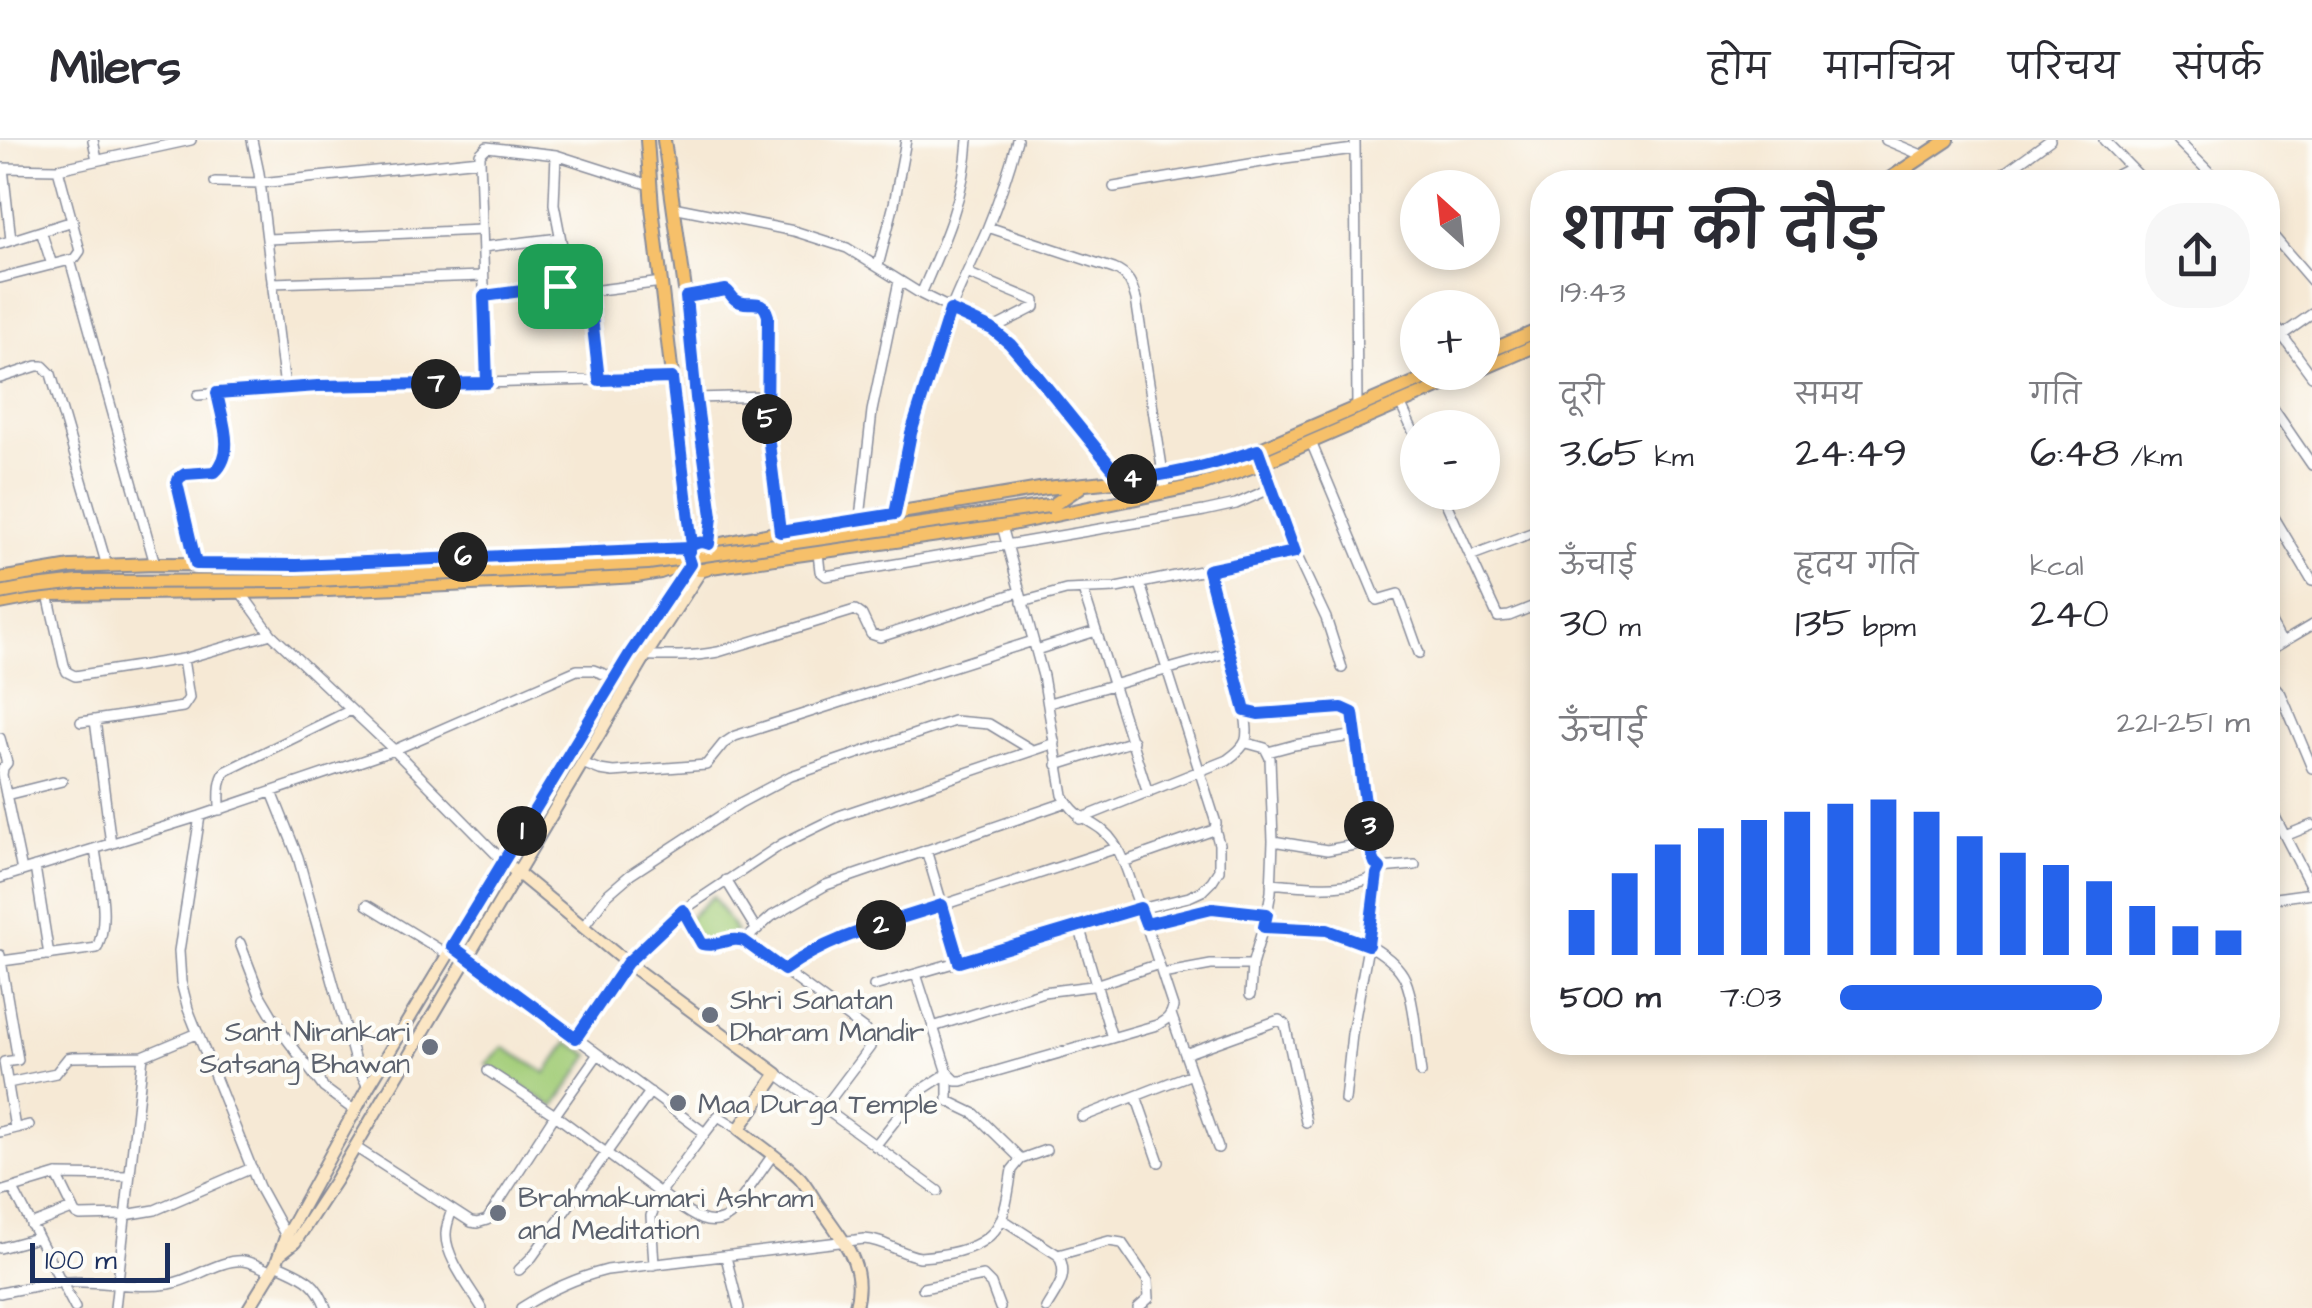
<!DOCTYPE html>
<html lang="hi">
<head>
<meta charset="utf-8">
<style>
	body { margin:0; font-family:"Architects Daughter","Playpen Sans Deva",sans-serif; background:#f7f7f7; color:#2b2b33; height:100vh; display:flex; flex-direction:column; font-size:38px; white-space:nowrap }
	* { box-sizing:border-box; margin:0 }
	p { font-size:32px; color:#7c7c81 }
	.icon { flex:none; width:55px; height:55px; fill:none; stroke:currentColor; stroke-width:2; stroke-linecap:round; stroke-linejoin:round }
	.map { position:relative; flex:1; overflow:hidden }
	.details { position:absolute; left:1530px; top:30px; width:750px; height:885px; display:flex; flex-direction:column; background:#fff; border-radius:40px; box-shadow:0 5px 15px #0003 }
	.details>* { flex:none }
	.needle { width:65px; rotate:333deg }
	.controls { position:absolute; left:1400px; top:30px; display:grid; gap:20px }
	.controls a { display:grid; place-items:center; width:100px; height:100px; border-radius:50%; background:#fff; box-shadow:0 5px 15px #0003; font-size:50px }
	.scale { position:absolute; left:30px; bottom:25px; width:140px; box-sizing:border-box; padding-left:10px; border:5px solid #1b2f5e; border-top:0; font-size:28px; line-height:35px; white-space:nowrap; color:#1b2f5e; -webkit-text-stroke:8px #fdfcf7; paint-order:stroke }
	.pin { position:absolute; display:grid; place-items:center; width:85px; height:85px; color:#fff; margin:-42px; border-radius:20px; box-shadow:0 5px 15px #0006 }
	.km { position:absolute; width:50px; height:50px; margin:-25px; border-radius:50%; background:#222; color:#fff; font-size:28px; line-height:50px; text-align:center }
	.round { display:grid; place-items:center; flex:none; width:105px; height:105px; border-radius:40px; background:#f7f7f7 }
	.overview { display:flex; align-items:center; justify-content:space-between; height:170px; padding:0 30px }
	h1 { font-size:55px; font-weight:600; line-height:75px }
	.metrics { display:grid; grid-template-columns:repeat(3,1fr); gap:15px; height:170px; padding:10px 30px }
	.metrics div { display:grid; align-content:center }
	.metrics b { font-size:42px; font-weight:600 }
	.metrics small { font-size:28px; font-weight:400 }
	.metrics p { font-size:28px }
	.chart { height:280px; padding:20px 30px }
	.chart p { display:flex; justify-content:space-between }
	.chart svg { width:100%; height:180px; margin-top:10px; stroke:#2563eb; stroke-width:6 }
	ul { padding:0 30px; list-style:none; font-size:32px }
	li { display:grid; grid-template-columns:160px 120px 1fr; align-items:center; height:75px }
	li i { height:25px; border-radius:12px; background:#2563eb }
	header { display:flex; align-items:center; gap:60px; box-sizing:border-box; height:140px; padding:0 50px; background:#fff; border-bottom:2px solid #e1e1e2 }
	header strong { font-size:48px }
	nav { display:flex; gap:55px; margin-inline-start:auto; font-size:35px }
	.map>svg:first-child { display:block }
</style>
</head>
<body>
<header>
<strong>Milers</strong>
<nav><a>होम</a><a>मानचित्र</a><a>परिचय</a><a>संपर्क</a></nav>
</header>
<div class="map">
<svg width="2312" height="1168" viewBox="0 0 2312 1168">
	<rect width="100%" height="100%" fill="#fdfcf7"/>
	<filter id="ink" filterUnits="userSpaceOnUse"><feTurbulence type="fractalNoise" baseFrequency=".01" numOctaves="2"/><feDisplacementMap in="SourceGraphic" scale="20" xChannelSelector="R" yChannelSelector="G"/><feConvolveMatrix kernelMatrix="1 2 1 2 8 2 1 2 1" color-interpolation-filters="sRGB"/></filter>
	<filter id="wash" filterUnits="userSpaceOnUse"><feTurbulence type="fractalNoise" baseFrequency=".0048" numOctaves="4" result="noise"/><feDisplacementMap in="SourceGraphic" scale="40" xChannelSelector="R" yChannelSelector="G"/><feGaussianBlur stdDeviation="2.25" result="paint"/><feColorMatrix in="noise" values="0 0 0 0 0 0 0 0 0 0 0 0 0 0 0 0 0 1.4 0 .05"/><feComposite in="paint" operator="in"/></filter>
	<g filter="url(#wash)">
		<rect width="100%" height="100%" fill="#f6e9d5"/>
		<path fill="#a4ce7a" stroke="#607e6c" stroke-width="2.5" d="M713 756 736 792 703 807 685 781Z
			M568 902 590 915 554 967 486 924 503 907 546 933Z"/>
	</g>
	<g filter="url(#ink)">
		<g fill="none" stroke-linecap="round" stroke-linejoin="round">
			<g stroke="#888c9a" stroke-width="12">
				<path id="street" d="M93 0 97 20
					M252 0 259 33 285 248 672 238
					M1355 0 1357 269
					M1886 0 1924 16
					M2104 0 2145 42
					M2177 0 2219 42
					M556 15 554 64 570 147
					M480 20V14L487 7 556 15 650 45
					M0 28 58 29 191 0
					M3 28 11 100
					M215 42 260 43 480 20 487 243
					M1992 42 2050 0
					M2103 42 2131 28
					M1114 47 1285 18 1354 9
					M673 67 794 91 847 108 921 154 992 189 1010 204 1036 234 1136 359
					M988 87 1114 129C1129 135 1132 145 1136 159L1166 353
					M2268 90 2312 141
					M41 91 52 125
					M267 99 482 90
					M0 104 73 81
					M483 107 560 98
					M70 120 155 424
					M878 126 894 64 906 0
					M967 133 1035 161V167L992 189
					M0 138 70 120 75 118 80 111 58 29
					M272 143 483 136
					M589 150 599 240
					M921 154C943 104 965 56 968 0
					M484 156 549 146 599 150 662 142
					M686 157 726 149 730 151 738 162H753L765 168 768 176 767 287 780 392
					M2268 176 2312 236
					M2268 205 2312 174
					M0 238 37 226H43L51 234 107 426
					M198 255 285 248
					M696 258 766 256
					M2268 261 2312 325
					M1400 263 1418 302
					M1311 302 1377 460 1398 454 1419 513
					M1262 322 1295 412 1326 478 1342 528
					M1441 352 1498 477 1509 476 1542 463
					M2268 367 2312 441
					M895 377C906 307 924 240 949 174 960 145 975 117 987 89 999 60 1009 30 1017 0
					M860 378 872 271 899 141
					M818 413 820 431 826 436 1204 371 1236 364 1272 348
					M1470 416 1542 389
					M196 424 177 343 179 338 185 334 215 332C236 312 222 279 217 253
					M221 425 271 494 394 610 503 721
					M1209 430 1245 571 1258 574 1342 568 1353 573 1375 723 1380 728 1415 725
					M1083 450 1148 653
					M48 454 64 525 67 532 75 536 183 519 271 494
					M1022 462 1066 450 1116 448 1295 412
					M2268 477 2282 503
					M1036 510 1096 491
					M2268 511 2312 485
					M629 515C660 516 687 518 718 512L855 470 862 475 871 494 880 497 1019 452
					M2268 547 2274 546 2281 554 2312 628
					M1049 563 1229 512
					M95 580 111 704
					M81 582 183 567 189 558 183 519
					M0 598 7 623 3 628 2 635 22 731
					M1247 603 1265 608 1270 618 1273 701 1271 752 1267 774 1252 825 1250 855
					M1268 612 1294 605 1357 595
					M582 623 600 630 613 632 706 625 723 604 735 596 1033 501
					M1057 625 1133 601
					M272 652 298 717 355 921 368 947
					M6 655 62 641
					M2268 663 2312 749
					M220 670C220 657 218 641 226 631L351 570
					M200 676 179 811 181 842 188 869 259 1047 286 1096
					M1080 679 1227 620C1251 603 1248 598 1245 571
					M2285 696 2312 685
					M1273 701 1327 710 1371 702
					M926 710 959 821
					M1123 722 1211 691 1215 689 1216 683 1140 444
					M35 727 49 815
					M0 738 200 676 394 610 577 530H593L615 538
					M726 740 756 789
					M1271 743C1301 746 1351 751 1377 735
					M2268 759 2312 753
					M367 765 447 814
					M683 770 702 804C717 808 728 796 744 801L865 890 870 900V907L824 968
					M1146 784 1212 768 1267 774
					M1079 786 1112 898
					M583 787 608 754 630 735 740 663 791 636 954 581 989 584 1032 610
					M1264 787C1284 788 1306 787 1327 789 1352 793 1395 816 1405 839 1415 862 1417 906 1421 933
					M744 801 772 776 826 745 1067 662
					M240 803 260 855 283 894 324 948 355 971
					M452 806 705 993 718 976 739 989
					M0 815 18 920 4 922 15 988
					M2 821 97 808C110 779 99 739 95 709
					M784 830 803 816 839 799 1117 708
					M916 834 948 933 956 941H962L1157 885C1166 880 1171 877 1173 867 1160 829 1149 791 1135 754 1129 737 1124 718 1114 703 1097 678 1079 685 1063 655L1043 536 1002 386
					M1162 834 1211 825H1252
					M874 846 1140 769 1189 757 1202 751 1212 741 1219 730V704L1215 689
					M1171 874 1218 1008
					M933 887 1043 852 1092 846 1159 824
					M576 898 627 823 683 770 782 704 839 676 1055 603
					M1185 914 1279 880 1285 884 1306 982
					M488 931 555 975 660 1053 705 993
					M777 934 938 1051
					M8 943 56 933 68 918 73 917 143 916
					M1136 956 1159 1022
					M1345 960 1352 894 1370 796 1377 734
					M1082 977 1192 934
					M0 992 29 985
					M875 1006 917 953 948 933V961L975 974 1021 1019
					M355 1007 471 1082 477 1083 487 1080 555 975 598 914
					M57 1035 76 1074 80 1076 125 1075 155 1070 252 1028
					M13 1049 75 1168
					M0 1052 57 1035 129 1036
					M452 1070C449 1078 446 1086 446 1094 445 1116 470 1148 482 1168
					M1002 1079 1058 1115C1070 1136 1057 1149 1046 1168
					M31 1085 72 1069
					M0 1108 37 1098
					M1058 1115 1109 1101 1122 1103 1148 1141 1149 1158 1138 1168
					M726 1117 739 1168
					M276 1124C301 1136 316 1139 326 1168
					M654 1125 651 1076 660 1053C682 1067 706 1094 730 1075L772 1016
					M519 1130 532 1117 650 952
					M923 1148 983 1136 991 1144 1000 1168
					M0 1153C27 1148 56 1140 84 1142 113 1143 141 1148 169 1144 193 1140 220 1119 243 1121 252 1122 263 1128 272 1132
					M115 1168 143 916 198 893
					M521 1168C549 1150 575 1138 607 1130L864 1099C885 1100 900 1114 920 1117 949 1115 991 1109 1002 1077 1008 1063 1009 1045 1012 1030L1021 1019 1046 1010"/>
			</g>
			<g stroke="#888c9a" stroke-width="15">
				<path id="secondary" d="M503 721 627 823 777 934 739 989C759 1005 782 1020 800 1038 808 1047 814 1060 822 1070 844 1102 867 1126 855 1168
					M281 1113 295 1102 335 1041 646 515 701 430
					M249 1168 276 1124 286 1096 368 947 615 538 689 424"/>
			</g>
			<g stroke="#888c9a" stroke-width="16">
				<path id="primary" d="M647 0 652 67 692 405
					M664 0 686 157 696 258 712 376 709 404
					M1885 42 1948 0
					M1482 214 1542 189
					M1482 229 1542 203
					M1053 365 1080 347
					M687 416a14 14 0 1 1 28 0a14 14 0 1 1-28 0Z
					M712 406 780 392 1046 348 1163 336 1204 328 1258 310 1439 232
					M711 427 1002 386 1204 344 1262 323 1473 232
					M0 439 71 427 155 424 297 425 689 408
					M0 463 48 454 303 451 570 440 636 436 660 432 688 422"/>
			</g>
			<use href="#street" stroke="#fff" stroke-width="9"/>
			<use href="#secondary" stroke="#fbe6c4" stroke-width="11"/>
			<use href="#primary" stroke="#f6c06b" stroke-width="12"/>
			<g stroke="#888c9a" stroke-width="16" stroke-linecap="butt">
				<path id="primary-bridge" d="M0 453 27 448 79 442 297 441 648 423 1048 366"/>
			</g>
			<use href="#primary-bridge" stroke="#f6c06b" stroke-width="12"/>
		</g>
	</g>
	<g fill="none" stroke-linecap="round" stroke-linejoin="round" filter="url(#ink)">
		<g stroke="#fff" stroke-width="20">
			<path id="route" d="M560 146 589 150 599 240 672 238 692 405 687 415 690 424 629 515 452 806 576 898 627 823 683 770 702 804C717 808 728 796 744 801L784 830C830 796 888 783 942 765L959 822 1140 768 1146 784 1212 768 1267 774 1264 787 1327 790 1368 805 1377 734 1380 728 1375 723 1372 715 1353 573 1342 568 1258 574 1245 571 1208 430 1295 412 1258 310C1209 326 1174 335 1122 340L1036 234 1010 204 992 189 950 170 911 293 895 374 780 392 767 287 768 176C762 154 748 169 736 160 732 158 730 152 726 150L686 157 696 258 712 376 709 404C701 401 695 402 689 408L297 425 196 424 177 343 179 338 185 334 215 332C236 312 222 280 217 253L318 246 487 243 484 156 560 146"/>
		</g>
		<use href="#route" stroke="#2563eb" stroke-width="12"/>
	</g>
	<g fill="#6b7280" stroke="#fdfcf7" stroke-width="4">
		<circle cx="710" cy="875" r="10"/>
		<circle cx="430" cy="907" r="10"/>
		<circle cx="678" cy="963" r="10"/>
		<circle cx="498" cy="1073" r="10"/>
	</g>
	<g text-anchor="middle" stroke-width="8" stroke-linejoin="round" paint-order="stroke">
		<g font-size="28" fill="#5b616d" stroke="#fdfcf7" text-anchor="start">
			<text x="730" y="869">Shri Sanatan<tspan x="730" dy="32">Dharam Mandir</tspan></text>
			<text x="410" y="901" text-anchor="end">Sant Nirankari<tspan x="410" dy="32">Satsang Bhawan</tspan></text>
			<text x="698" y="973">Maa Durga Temple</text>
			<text x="518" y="1067">Brahmakumari Ashram<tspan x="518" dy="32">and Meditation</tspan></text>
		</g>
	</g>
</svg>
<div class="controls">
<a><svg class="needle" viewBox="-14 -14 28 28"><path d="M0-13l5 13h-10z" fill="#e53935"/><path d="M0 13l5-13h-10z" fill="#7c7c81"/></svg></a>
<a>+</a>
<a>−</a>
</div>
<div class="scale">100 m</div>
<div class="pin" style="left:560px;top:146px;background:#1e9e55"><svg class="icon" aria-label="arrive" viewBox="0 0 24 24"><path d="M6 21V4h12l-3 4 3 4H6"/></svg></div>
<b class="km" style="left:522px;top:691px">1</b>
<b class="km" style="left:881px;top:785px">2</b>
<b class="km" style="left:1369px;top:686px">3</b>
<b class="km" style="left:1132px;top:339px">4</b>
<b class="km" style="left:767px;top:279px">5</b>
<b class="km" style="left:463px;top:417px">6</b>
<b class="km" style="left:436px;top:244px">7</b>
<section class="details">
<div class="overview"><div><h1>शाम की दौड़</h1><p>19:43</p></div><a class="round"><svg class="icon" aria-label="share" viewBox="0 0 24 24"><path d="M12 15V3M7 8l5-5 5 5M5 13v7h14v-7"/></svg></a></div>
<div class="metrics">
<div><p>दूरी</p><b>3.65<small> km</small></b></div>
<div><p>समय</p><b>24:49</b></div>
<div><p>गति</p><b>6:48<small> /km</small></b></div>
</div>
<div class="metrics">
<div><p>ऊँचाई</p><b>30<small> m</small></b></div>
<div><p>हृदय गति</p><b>135<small> bpm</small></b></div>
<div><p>kcal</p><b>240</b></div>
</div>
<div class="chart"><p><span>ऊँचाई</span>221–251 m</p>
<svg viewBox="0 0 160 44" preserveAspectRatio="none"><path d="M5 44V33M15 44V24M25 44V17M35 44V13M45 44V11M55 44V9M65 44V7M75 44V6M85 44V9M95 44V15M105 44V19M115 44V22M125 44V26M135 44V32M145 44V37M155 44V38"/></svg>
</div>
<ul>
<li><b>500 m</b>7:03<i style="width:64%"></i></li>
</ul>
</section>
</div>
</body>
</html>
